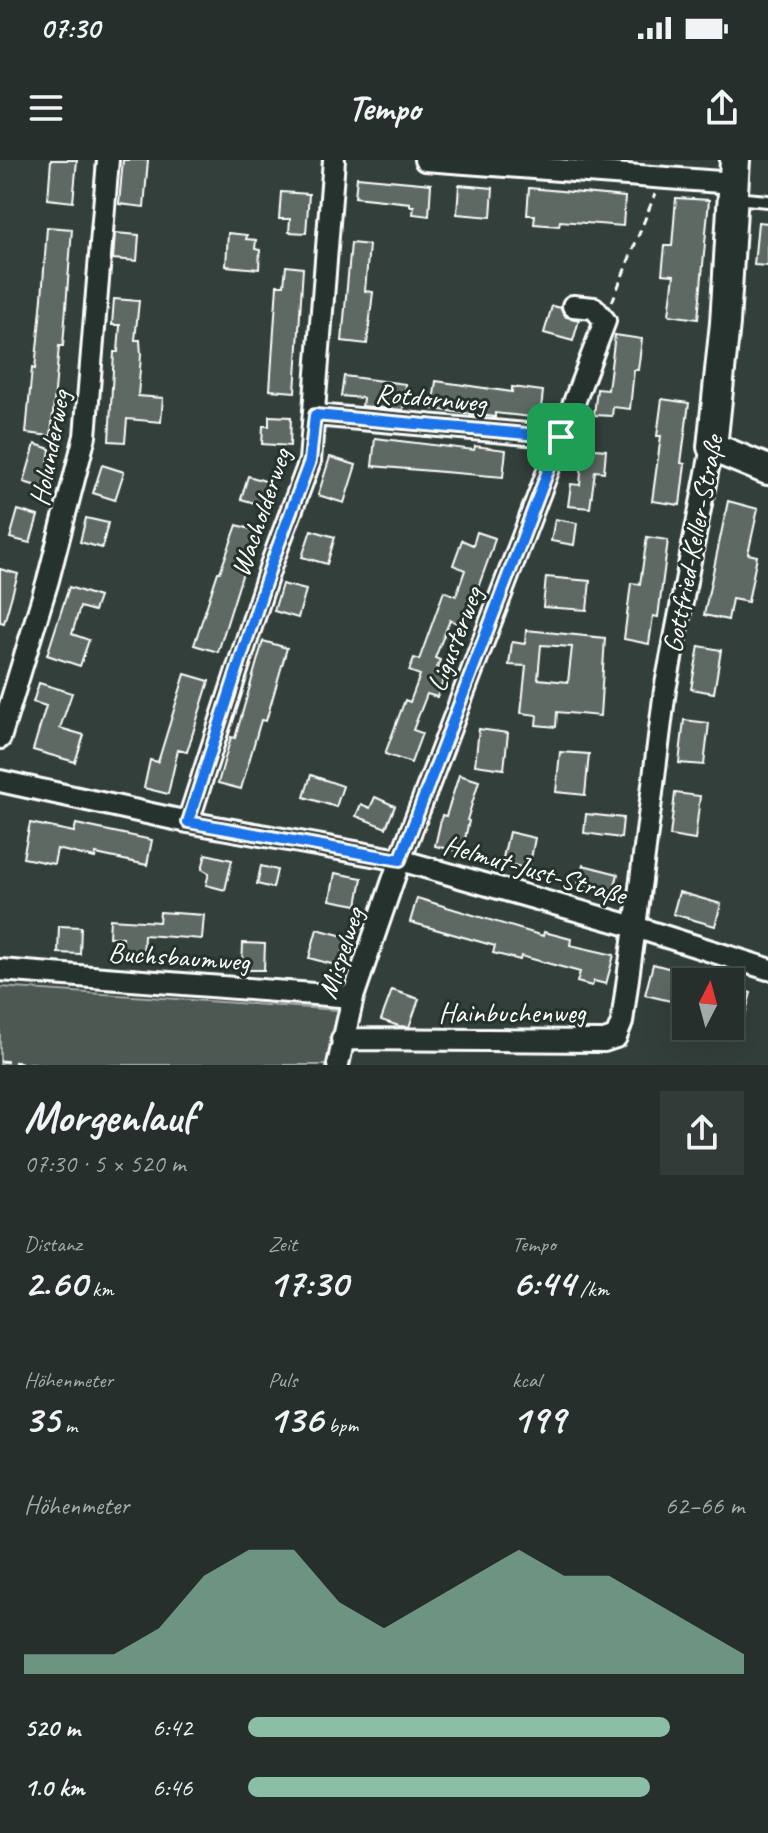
<!DOCTYPE html>
<html lang="de">
<head>
<meta charset="utf-8">
<style>
	body { margin:0; font-family:Caveat,sans-serif; background:#323b38; color:#f1f3f6; height:100vh; display:flex; flex-direction:column; font-size:30px; white-space:nowrap }
	* { box-sizing:border-box; margin:0 }
	p { font-size:26px; color:#a4a9a9 }
	.icon { flex:none; width:44px; height:44px; fill:none; stroke:currentColor; stroke-width:2; stroke-linecap:round; stroke-linejoin:round }
	.map { position:relative; height:905px; overflow:hidden }
	.drawer { display:flex; flex-direction:column; background:#262f2c; flex:1 }
	.drawer>* { flex:none }
	.needle { width:52px; rotate:6deg }
	.fabs { position:absolute; left:672px; top:808px; display:grid; gap:16px }
	.fabs a { display:grid; place-items:center; width:72px; height:72px; border-radius:0px; background:#262f2c; box-shadow:0 8px 32px #0002,0 0 0 2px #424a48; font-size:40px }
	.pin { position:absolute; display:grid; place-items:center; width:68px; height:68px; color:#fff; margin:-34px; border-radius:16px; box-shadow:0 4px 12px #0006 }
	.round { display:grid; place-items:center; flex:none; width:84px; height:84px; border-radius:0px; background:#323b38 }
	.summary { display:flex; align-items:center; justify-content:space-between; height:136px; padding:0 24px }
	h1 { font-size:44px; font-weight:600; line-height:60px }
	.stats { display:grid; grid-template-columns:repeat(3,1fr); gap:12px; height:136px; padding:8px 24px }
	.stats div { display:grid; align-content:center }
	.stats b { font-size:40px; font-weight:600 }
	.stats small { font-size:22px; font-weight:400 }
	.stats p { font-size:22px }
	.chart { height:224px; padding:16px 24px }
	.chart p { display:flex; justify-content:space-between }
	.chart svg { width:100%; height:144px; margin-top:8px; fill:#8abfa5; opacity:.7 }
	ul { padding:0 24px; list-style:none; font-size:26px }
	li { display:grid; grid-template-columns:128px 96px 1fr; align-items:center; height:60px }
	li i { height:20px; border-radius:10px; background:#8abfa5 }
	.status { display:flex; justify-content:space-between; align-items:center; height:56px; padding:0 40px; background:#262f2c; direction:ltr }
	.status svg { height:22px; fill:currentColor }
	header { display:flex; justify-content:space-between; align-items:center; height:104px; padding:0 24px; background:#262f2c; font-size:36px; font-weight:600 }
	.map>svg:first-child { display:block }
</style>
</head>
<body>
<div class="status"><b>07:30</b><svg viewBox="0 0 49 12"><path d="M0 12V9h3v3zM5 12V6h3v6zM10 12V3h3v9zM15 12V0h3v12zM26 1h20v11H26zM47 4h2v5h-2z"/></svg></div>
<header><svg class="icon" aria-label="menu" viewBox="0 0 24 24"><path d="M4 6h16M4 12h16M4 18h16"/></svg>Tempo<svg class="icon" aria-label="share" viewBox="0 0 24 24"><path d="M12 15V3M7 8l5-5 5 5M5 13v7h14v-7"/></svg></header>
<div class="map">
<svg width="768" height="905" viewBox="0 0 768 905">
	<rect width="100%" height="100%" fill="#333f3a"/>
	<filter id="ink" filterUnits="userSpaceOnUse"><feTurbulence type="fractalNoise" baseFrequency=".0125" numOctaves="2"/><feDisplacementMap in="SourceGraphic" scale="16" xChannelSelector="R" yChannelSelector="G"/><feConvolveMatrix kernelMatrix="1 2 1 2 8 2 1 2 1" color-interpolation-filters="sRGB"/></filter>
	<g filter="url(#ink)">
		<path fill="#4d5853" stroke="#a6aca9" stroke-width="2" d="M0 827 339 850 330 881 327 905H0Z"/>
		<path fill="#5f6964" stroke="#fff" stroke-width="2" fill-rule="evenodd" d="M51 0H77L73 42 48 39Z
			M123 0H148L144 47 119 44Z
			M357 17 431 24 429 56 413 54 414 46H410V43L355 37Z
			M459 25 493 28 491 57 457 54Z
			M529 28 625 37 623 66 560 61 559 66 534 64 535 55H527Z
			M281 32 309 34 306 73 289 72 290 59H279Z
			M676 38 709 40 698 159 669 155 674 115 662 114 665 86H672Z
			M758 62 768 63V106L754 105Z
			M47 67 72 69 63 186H59L51 276 26 273 32 208 35 209 42 138Z
			M115 73 139 75 137 101 113 99Z
			M228 73 247 75 246 79 256 80 255 89 260 90 259 109 226 106Z
			M351 83 369 85 365 131 373 132 367 184 342 181Z
			M286 106 303 108 295 232 270 230 277 125H284Z
			M114 139 139 141 135 180H140L141 195 138 236 163 238 161 262 127 259 125 282 109 281 114 192H118L120 165H112Z
			M552 146 561 148 566 157 579 160 573 181 544 173Z
			M615 175 642 179 638 210H634L630 249 613 247 612 256 594 255 597 229 608 230Z
			M344 216 406 224 403 250 362 246 363 238 341 236Z
			M436 221 512 232V227L543 231 540 258 495 253V257L432 249Z
			M662 239 689 243 681 303 685 304 680 345 652 341 661 276H657Z
			M269 256 291 257 290 286 262 284 263 266H269Z
			M375 278 474 290 475 286 506 290 503 317 372 306Z
			M35 284 50 289 48 304 53 306 46 329 24 322Z
			M583 288 606 290 604 312 595 311 590 348 568 346 571 324 580 325Z
			M330 297 356 305 344 343 318 335Z
			M102 305 124 312 115 340 93 333Z
			M248 316 272 323 265 346 241 339Z
			M728 341 758 349 748 394 757 396 748 442 732 439 728 460 704 455Z
			M18 350 38 356 30 383 10 378Z
			M86 358 108 363 102 388 80 382Z
			M555 359 577 363 574 385 551 381Z
			M237 365 260 372 249 404 246 403 218 492 194 485 218 412H220Z
			M311 370 335 377 327 404 302 397Z
			M477 372 495 378 491 392 464 466 450 460 435 498 440 500 437 507 447 511 437 537 427 534 413 570 422 573 411 603 385 594 405 540 410 542 420 515 409 511 414 498 419 500 444 431 456 436 465 410 453 405 462 380 473 385Z
			M647 377 668 380 658 457 653 456 649 484 624 479 631 423 640 424Z
			M0 409 18 414 4 463 0 462Z
			M546 417 590 421 587 450 543 447Z
			M282 424 306 430 298 458 274 451Z
			M69 427 99 437 94 451 80 447 72 474 89 480 80 506 47 495Z
			M526 470 605 478 600 556 557 552 556 567 536 565 537 555 521 553 526 506 509 505 512 482 525 484ZM541 485 572 487 568 522 538 519Z
			M263 481 287 488 266 561 261 560 241 629 218 623 231 577 235 578Z
			M699 486 721 490 714 533 691 529Z
			M185 514 209 521 187 592 178 590 168 634 144 628 150 600 158 602Z
			M39 523 72 533 60 568 84 575 75 602 33 590 46 546 33 542Z
			M684 560 709 563 704 605 679 603Z
			M479 569 508 573 504 609 475 605Z
			M560 592 589 594 585 635 556 632Z
			M311 615 343 626 336 647 304 637Z
			M459 615 479 621 467 660 469 661 462 692 435 686 442 655 446 656Z
			M675 633 700 636 695 680 670 676Z
			M375 637 395 646 386 668 356 656 361 644 370 648Z
			M586 654 623 658 621 678 584 673Z
			M30 663 74 672 76 664 152 680 147 705 96 694 95 698 57 689 54 704 23 698Z
			M509 672 535 678 529 709 502 702Z
			M206 694 232 700 225 730 206 725 209 713 202 709Z
			M583 705 618 714 613 734 578 725Z
			M261 706 277 710 273 728 257 724Z
			M335 713 362 718 357 745 330 740Z
			M679 732 721 744 715 766 673 754Z
			M417 738 543 776 544 772 571 779 570 785 614 795 606 824 594 821 592 826 577 822 580 812 521 796 520 800 493 793 495 786 410 762Z
			M160 752 204 755 202 779 144 775 143 799 121 798 123 777H109L110 759 159 762Z
			M59 766 81 767 80 794 58 793Z
			M317 769 347 777 339 806 309 798Z
			M243 783 265 784 264 810H242Z
			M653 804 683 812 682 815 686 816V839L677 836 675 842 645 835Z
			M730 827 751 833 744 858 730 854Z
			M392 830 419 839 409 867 399 866 381 860Z"/>
		<g fill="none" stroke-linecap="round" stroke-linejoin="round">
			<g stroke="#fff" stroke-width="16">
				<path id="lane" d="M734 38 768 41"/>
			</g>
			<g stroke="#fff" stroke-width="26">
				<path id="street" d="M425 0 734 23
					M315 255 561 277
					M0 578 48 420 85 276 108 0
					M0 621 188 662 400 700 635 767 768 809
					M188 662 271 405 310 301 334 0
					M0 810 353 837
					M342 879 604 881 616 877 622 862 635 767 665 530 712 287
					M338 905 353 837 400 700 605 161 594 148 573 146"/>
			</g>
			<g stroke="#fff" stroke-width="34">
				<path id="secondary" d="M735 0 725 163 712 287 768 310"/>
			</g>
			<path stroke="#fff" stroke-width="3" stroke-dasharray="8 6" stroke-linecap="butt" d="M612 142 655 34
				M0 901 44 905"/>
			<use href="#lane" stroke="#26332d" stroke-width="10"/>
			<use href="#street" stroke="#26332d" stroke-width="20"/>
			<use href="#secondary" stroke="#26332d" stroke-width="28"/>
		</g>
	</g>
	<g fill="none" stroke-linecap="round" stroke-linejoin="round" filter="url(#ink)">
		<g stroke="#fff" stroke-width="16">
			<path id="route" d="M315 255 561 277 400 700 188 662 271 405 310 301Z"/>
		</g>
		<use href="#route" stroke="#1a73e8" stroke-width="10"/>
	</g>
	<g text-anchor="middle" stroke-width="6" stroke-linejoin="round" paint-order="stroke">
		<g font-size="28" fill="#fff" stroke="#26332d">
			<text transform="translate(431 237) rotate(5)" y="10">Rotdornweg</text>
			<text transform="translate(49 288) rotate(-79)" y="10">Holunderweg</text>
			<text transform="translate(260 352) rotate(-71)" y="10">Wacholderweg</text>
			<text transform="translate(692 384) rotate(-79)" y="10">Gottfried-Keller-Straße</text>
			<text transform="translate(454 479) rotate(-69)" y="10">Ligusterweg</text>
			<text transform="translate(535 709) rotate(16)" y="10">Helmut-Just-Straße</text>
			<text transform="translate(340 793) rotate(-72)" y="10">Mispelweg</text>
			<text transform="translate(179 796) rotate(4)" y="10">Buchsbaumweg</text>
			<text x="512" y="862">Hainbuchenweg</text>
		</g>
	</g>
</svg>
<div class="fabs">
<a><svg class="needle" viewBox="-14 -14 28 28"><path d="M0-13l5 13h-10z" fill="#e53935"/><path d="M0 13l5-13h-10z" fill="#a4a9a9"/></svg></a>
</div>
<div class="pin" style="left:561px;top:277px;background:#1e9e55"><svg class="icon" aria-label="arrive" viewBox="0 0 24 24"><path d="M6 21V4h12l-3 4 3 4H6"/></svg></div>
</div>
<section class="drawer">
<div class="summary"><div><h1>Morgenlauf</h1><p>07:30 · 5 × 520 m</p></div><a class="round"><svg class="icon" aria-label="share" viewBox="0 0 24 24"><path d="M12 15V3M7 8l5-5 5 5M5 13v7h14v-7"/></svg></a></div>
<div class="stats">
<div><p>Distanz</p><b>2.60<small> km</small></b></div>
<div><p>Zeit</p><b>17:30</b></div>
<div><p>Tempo</p><b>6:44<small> /km</small></b></div>
</div>
<div class="stats">
<div><p>Höhenmeter</p><b>35<small> m</small></b></div>
<div><p>Puls</p><b>136<small> bpm</small></b></div>
<div><p>kcal</p><b>199</b></div>
</div>
<div class="chart"><p><span>Höhenmeter</span>62–66 m</p>
<svg viewBox="0 0 160 44" preserveAspectRatio="none"><path d="M0 44V38L10 38L20 38L30 30L40 14L50 6L60 6L70 22L80 30L90 22L100 14L110 6L120 14L130 14L140 22L150 30L160 38V44z"/></svg>
</div>
<ul>
<li><b>520 m</b>6:42<i style="width:85%"></i></li>
<li><b>1.0 km</b>6:46<i style="width:81%"></i></li>
</ul>
</section>
</body>
</html>
